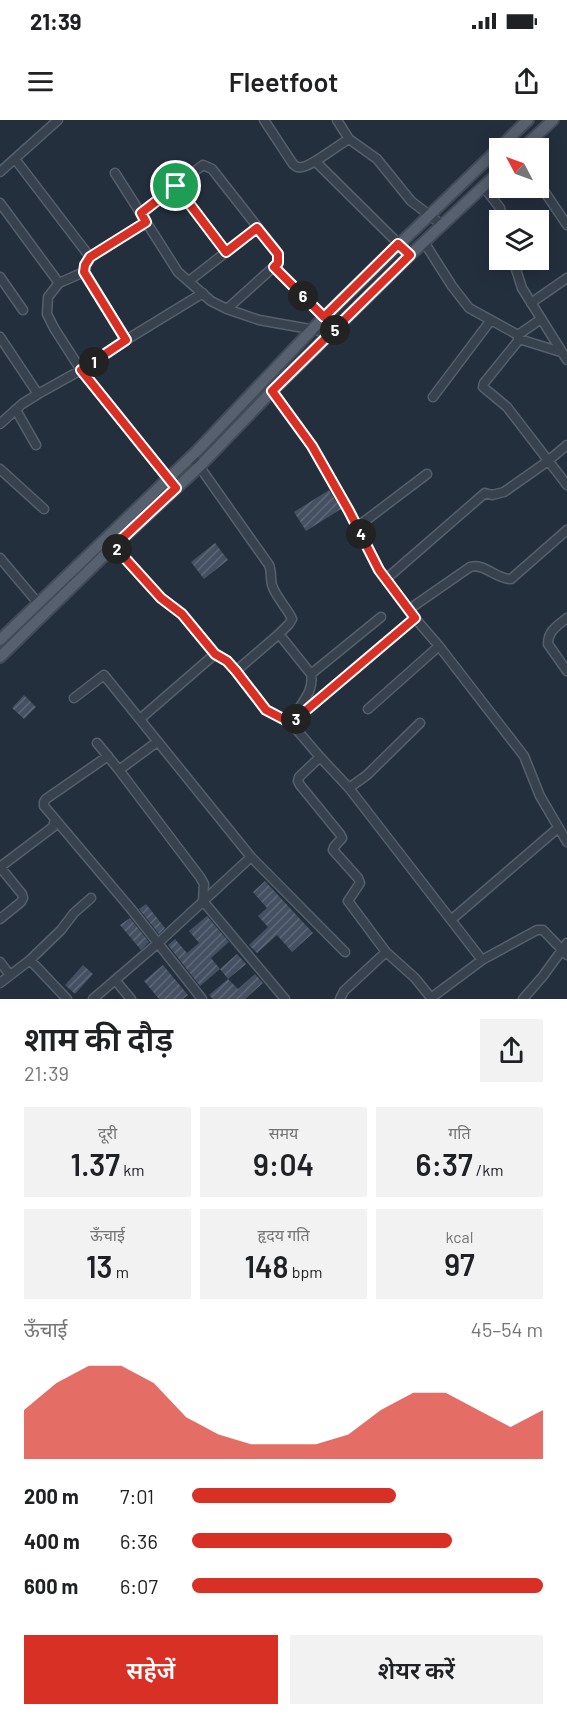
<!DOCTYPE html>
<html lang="hi">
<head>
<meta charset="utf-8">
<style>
	body { margin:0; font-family:Barlow,"Noto Sans Devanagari",sans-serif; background:#f2f2f2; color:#202124; height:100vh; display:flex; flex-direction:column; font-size:22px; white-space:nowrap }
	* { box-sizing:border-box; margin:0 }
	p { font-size:20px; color:#757577 }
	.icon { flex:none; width:33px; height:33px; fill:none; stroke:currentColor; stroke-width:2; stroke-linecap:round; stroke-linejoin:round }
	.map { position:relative; height:879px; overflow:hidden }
	.sheet { display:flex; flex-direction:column; background:#fff; flex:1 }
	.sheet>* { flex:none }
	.needle { width:39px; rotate:311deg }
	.fabs { position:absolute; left:489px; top:18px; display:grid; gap:12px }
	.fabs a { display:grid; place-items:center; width:60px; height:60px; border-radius:0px; background:#fff; box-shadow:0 3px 15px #0003; font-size:30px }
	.pin { position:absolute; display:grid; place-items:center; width:51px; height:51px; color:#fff; margin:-26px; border:3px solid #fff; border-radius:50%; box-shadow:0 2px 6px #0007 }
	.km { position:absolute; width:30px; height:30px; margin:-15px; border-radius:50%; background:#222; color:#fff; font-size:16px; line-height:30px; text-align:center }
	.round { display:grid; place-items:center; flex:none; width:63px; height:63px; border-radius:0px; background:#f2f2f2 }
	.summary { display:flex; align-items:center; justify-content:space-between; height:102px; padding:0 24px }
	h1 { font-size:33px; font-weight:600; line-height:45px }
	.figures { display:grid; grid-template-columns:repeat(3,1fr); gap:9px; height:102px; padding:6px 24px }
	.figures div { display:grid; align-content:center; border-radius:0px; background:#f2f2f2; text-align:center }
	.figures b { font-size:30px; font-weight:600 }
	.figures small { font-size:16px; font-weight:400 }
	.figures p { font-size:16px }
	.chart { height:168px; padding:12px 24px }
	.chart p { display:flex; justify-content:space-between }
	.chart svg { width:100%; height:108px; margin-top:6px; fill:#d93025; opacity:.7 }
	.primary-button { display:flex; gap:12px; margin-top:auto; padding:12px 24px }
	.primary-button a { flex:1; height:69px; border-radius:0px; background:#d93025; color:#fff; font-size:24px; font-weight:600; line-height:69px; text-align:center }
	.primary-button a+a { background:#f2f2f2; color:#202124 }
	ul { padding:0 24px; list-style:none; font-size:20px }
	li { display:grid; grid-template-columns:96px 72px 1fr; align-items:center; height:45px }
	li i { height:15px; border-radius:8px; background:#d93025 }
	.status { display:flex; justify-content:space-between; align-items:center; height:42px; padding:0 30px; background:#fff; direction:ltr }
	.status svg { height:16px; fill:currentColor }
	header { display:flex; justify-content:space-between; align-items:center; height:78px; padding:0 24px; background:#fff; font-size:27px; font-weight:600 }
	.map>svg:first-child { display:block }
</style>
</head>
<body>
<div class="status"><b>21:39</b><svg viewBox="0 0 49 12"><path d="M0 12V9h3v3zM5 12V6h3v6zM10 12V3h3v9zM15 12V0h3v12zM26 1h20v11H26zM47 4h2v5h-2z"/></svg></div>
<header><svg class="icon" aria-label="menu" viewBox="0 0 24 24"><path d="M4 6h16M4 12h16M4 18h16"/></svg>Fleetfoot<svg class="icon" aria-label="share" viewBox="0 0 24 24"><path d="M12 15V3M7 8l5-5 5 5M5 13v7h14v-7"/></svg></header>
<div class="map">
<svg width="567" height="879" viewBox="0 0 567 879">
	<defs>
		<pattern id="building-hatch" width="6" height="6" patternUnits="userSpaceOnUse" patternTransform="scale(1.5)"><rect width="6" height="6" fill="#455162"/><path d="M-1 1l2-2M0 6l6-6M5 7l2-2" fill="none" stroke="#5d6877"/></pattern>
	</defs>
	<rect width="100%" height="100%" fill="#242f3e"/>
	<path fill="url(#building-hatch)" d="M329 370 341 389 306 411 294 392Z
		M215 423 228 440 204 459 191 442Z
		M24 575 36 587 24 599 12 588Z
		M265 761 313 813 292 832 277 815 257 833 249 825 268 807 258 796 267 788 253 772Z
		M146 784 165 808 159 814 139 789Z
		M207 796 229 822 211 838 220 849 200 866 168 825 175 819 187 833 199 823 189 811Z
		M130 798 149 822 141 830 120 805Z
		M237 834 246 844 228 859 220 849Z
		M83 845 93 854 75 874 65 865Z
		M163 845 188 875 183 879H159L144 861Z
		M255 854 263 863 245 879H213L209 875 228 859 238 869Z"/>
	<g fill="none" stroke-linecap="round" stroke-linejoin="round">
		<g stroke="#565f6c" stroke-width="11">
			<path id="minor" d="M264 0 293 44C297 47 297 48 302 47 312 46 338 25 349 19L377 39 411 81 442 105
				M337 0 349 19
				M15 39 90 137
				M315 41 410 135
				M0 52 58 0
				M115 53 178 152 211 181 227 189 259 200 332 213
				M538 62 567 105
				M176 66 226 132
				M483 66 500 88 503 100
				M0 83 59 163
				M141 93 203 45 212 49 278 133V143L227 189
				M424 122 452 166 469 188 518 215V221L484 263 483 267 507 287 567 365
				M513 140 522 168 567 240
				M274 147 324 197
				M84 152 59 163 48 177 47 194 54 208 81 250 176 368
				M0 157 23 190
				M189 161 257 108
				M531 183 567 158
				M518 215 541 199
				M0 217 38 274
				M519 219 561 232
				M126 220 84 152 85 145 90 137 146 103
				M272 271 312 326 349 391 379 450 408 490 439 526 524 636 540 676 567 722
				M433 277 491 200
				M16 290 36 325
				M0 304 22 284 38 274 81 250 126 220 203 173
				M192 336 269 445C272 452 270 458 272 465 275 475 285 486 290 495L292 499 289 504 279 514 311 554C315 574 297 586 291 603L320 637 349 668 482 840
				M0 349 44 389
				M357 407 427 354
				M114 426 161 478 182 494 215 534 227 541 236 551 266 590 291 603 415 498
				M0 438 38 483
				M386 459 485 373 492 375 504 372 548 341 567 325
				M408 490 470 447C486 443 495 459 511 459L567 410
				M567 498C557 506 548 511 548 524L567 551
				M236 551 279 514
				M311 554 381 497
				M74 578 104 555 251 737 345 832
				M368 589 439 526
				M140 599 215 534
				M97 623 119 650 200 757 204 764 203 781 285 879
				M320 637 299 657 298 661 300 665 340 714 342 718 334 727 333 730 358 758 360 763 348 781 386 832 415 858 432 879
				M119 650 157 622
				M349 668 367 655 420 603
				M55 699 131 789 202 879
				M0 747 53 707 55 699 44 686V682L46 679 108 636
				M0 747 22 774 23 778 21 782 0 799
				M451 800 558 708
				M30 840 61 810 74 793 91 778
				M0 842 10 855
				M115 860 131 879
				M0 863 30 840 67 879
				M431 878 482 840 537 810H543L567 835
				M93 879 157 824 251 737
				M340 879 344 871 386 832
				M523 879 543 856 567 823"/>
		</g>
		<g stroke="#414a57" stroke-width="14">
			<path id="major" d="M523 28 553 0
				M0 520 197 331 324 197 528 0
				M0 537 114 426 200 346 272 271 410 135 500 51"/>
		</g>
		<use href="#minor" stroke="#38414e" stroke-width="8"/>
		<use href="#major" stroke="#56606e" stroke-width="10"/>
	</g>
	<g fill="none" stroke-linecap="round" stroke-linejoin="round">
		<g stroke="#fff" stroke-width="12">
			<path id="route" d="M176 66 226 132 257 108 278 134V143L274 147 324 197 398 124 410 135 272 271 312 326 349 391 379 450 415 498 291 603 266 590 236 551 227 541 215 534 182 494 161 478 114 426 176 368 81 250 126 220 84 152 85 145 90 137 146 102 141 93Z"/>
		</g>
		<use href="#route" stroke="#d93025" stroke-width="8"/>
	</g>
</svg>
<div class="fabs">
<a><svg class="needle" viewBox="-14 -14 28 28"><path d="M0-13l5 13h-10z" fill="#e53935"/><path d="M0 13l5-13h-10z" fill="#757577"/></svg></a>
<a><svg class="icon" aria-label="layers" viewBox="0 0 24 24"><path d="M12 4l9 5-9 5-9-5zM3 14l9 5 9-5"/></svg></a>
</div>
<div class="pin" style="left:176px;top:66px;background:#1e9e55"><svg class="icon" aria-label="arrive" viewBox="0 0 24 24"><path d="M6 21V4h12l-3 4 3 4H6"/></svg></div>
<b class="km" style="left:94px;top:242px">1</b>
<b class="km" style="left:117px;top:429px">2</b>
<b class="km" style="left:296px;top:599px">3</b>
<b class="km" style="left:361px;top:414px">4</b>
<b class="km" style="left:335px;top:210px">5</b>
<b class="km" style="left:303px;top:176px">6</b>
</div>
<section class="sheet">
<div class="summary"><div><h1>शाम की दौड़</h1><p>21:39</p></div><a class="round"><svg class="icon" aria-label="share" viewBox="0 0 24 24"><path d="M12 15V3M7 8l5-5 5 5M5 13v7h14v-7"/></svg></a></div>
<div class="figures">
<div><p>दूरी</p><b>1.37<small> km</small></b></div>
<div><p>समय</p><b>9:04</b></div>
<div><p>गति</p><b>6:37<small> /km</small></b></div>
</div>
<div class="figures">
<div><p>ऊँचाई</p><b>13<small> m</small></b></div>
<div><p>हृदय गति</p><b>148<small> bpm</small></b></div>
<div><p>kcal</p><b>97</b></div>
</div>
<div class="chart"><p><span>ऊँचाई</span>45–54 m</p>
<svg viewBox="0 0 160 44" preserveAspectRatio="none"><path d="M0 44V24L10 13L20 6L30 6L40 13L50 27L60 34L70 38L80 38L90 38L100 34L110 24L120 17L130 17L140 24L150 31L160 24V44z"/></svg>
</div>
<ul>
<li><b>200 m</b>7:01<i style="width:58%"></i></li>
<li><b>400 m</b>6:36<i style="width:74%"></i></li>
<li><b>600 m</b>6:07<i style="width:100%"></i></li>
</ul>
<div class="primary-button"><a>सहेजें</a><a>शेयर करें</a></div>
</section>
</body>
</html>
